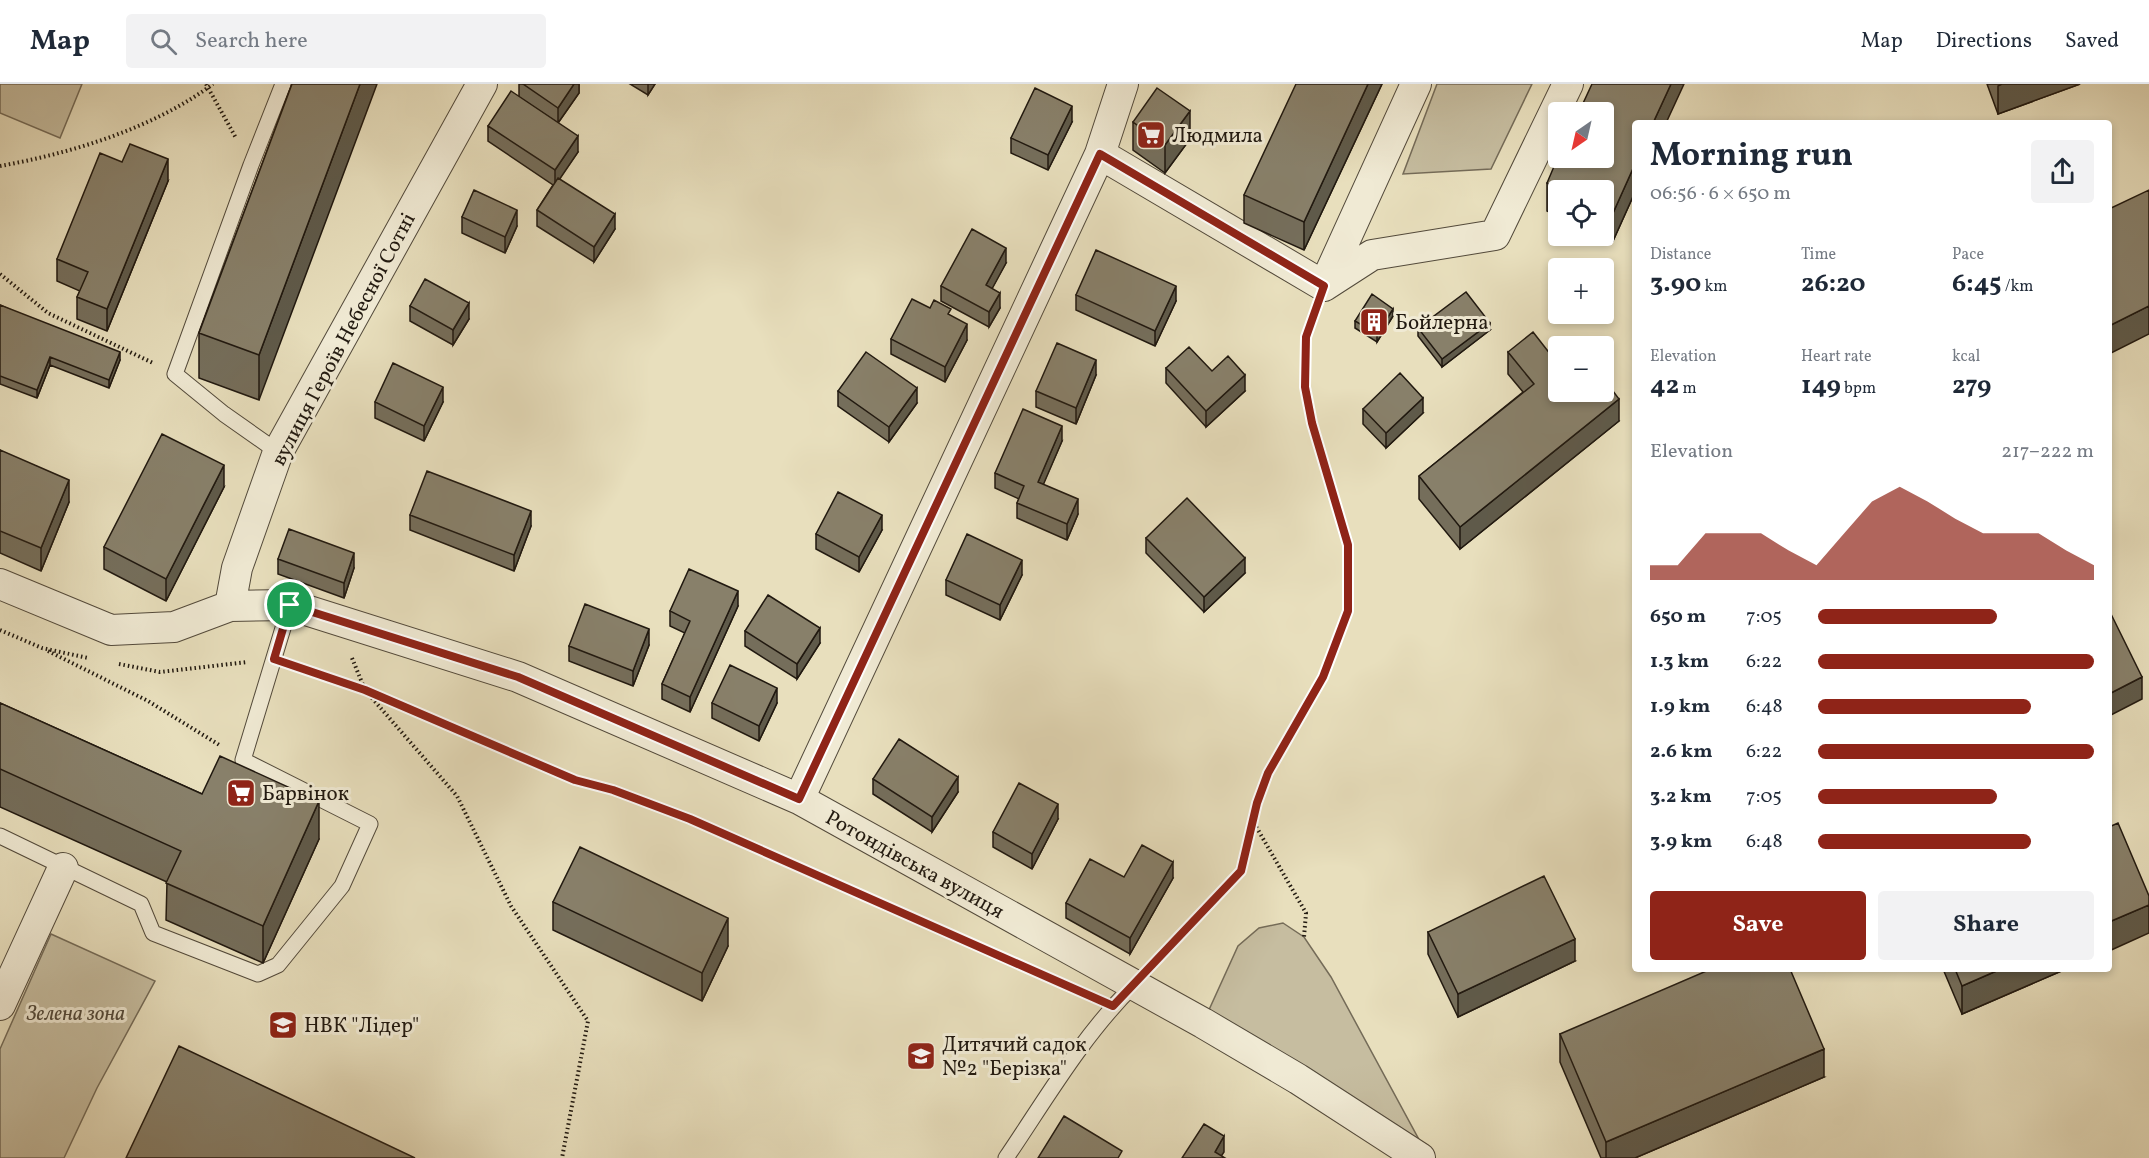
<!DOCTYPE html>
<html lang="en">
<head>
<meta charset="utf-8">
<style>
	body { margin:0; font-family:Vollkorn,serif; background:#f2f2f3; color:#1f2937; height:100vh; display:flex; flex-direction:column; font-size:22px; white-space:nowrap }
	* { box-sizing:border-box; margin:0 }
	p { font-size:20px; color:#747a83 }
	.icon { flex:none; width:33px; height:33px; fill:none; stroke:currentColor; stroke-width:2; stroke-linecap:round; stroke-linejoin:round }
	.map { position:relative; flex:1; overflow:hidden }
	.details { position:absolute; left:1632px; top:36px; width:480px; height:852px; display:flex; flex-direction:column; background:#fff; border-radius:6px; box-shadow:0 3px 9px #0003 }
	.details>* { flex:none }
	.needle { width:39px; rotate:214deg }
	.tools { position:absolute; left:1548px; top:18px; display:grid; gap:12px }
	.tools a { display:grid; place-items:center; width:66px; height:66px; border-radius:6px; background:#fff; box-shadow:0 3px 9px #0003; font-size:30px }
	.pin { position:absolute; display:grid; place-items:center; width:51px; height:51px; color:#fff; margin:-26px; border:3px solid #fff; border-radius:50%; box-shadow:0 2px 6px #0007 }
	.round { display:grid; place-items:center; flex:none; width:63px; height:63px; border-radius:6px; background:#f2f2f3 }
	.head { display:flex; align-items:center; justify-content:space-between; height:102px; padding:0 18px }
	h1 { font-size:33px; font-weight:700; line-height:45px }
	.stats { display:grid; grid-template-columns:repeat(3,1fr); gap:9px; height:102px; padding:6px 18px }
	.stats div { display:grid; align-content:center }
	.stats b { font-size:26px; font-weight:700 }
	.stats small { font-size:16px; font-weight:400 }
	.stats p { font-size:16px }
	.chart { height:168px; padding:12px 18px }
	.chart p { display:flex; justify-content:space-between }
	.chart svg { width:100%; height:108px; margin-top:6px; fill:#8f2418; opacity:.7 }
	.cta { display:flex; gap:12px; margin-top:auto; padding:12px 18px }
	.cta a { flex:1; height:69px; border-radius:6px; background:#8f2418; color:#fff; font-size:24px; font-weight:700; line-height:69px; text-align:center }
	.cta a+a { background:#f2f2f3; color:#1f2937 }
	ul { padding:0 18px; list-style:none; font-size:20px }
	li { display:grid; grid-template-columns:96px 72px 1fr; align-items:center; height:45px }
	li i { height:15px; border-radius:8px; background:#8f2418 }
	header { display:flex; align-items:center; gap:36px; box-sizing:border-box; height:84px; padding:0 30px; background:#fff; border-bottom:2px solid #e0e1e3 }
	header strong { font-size:28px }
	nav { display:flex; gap:33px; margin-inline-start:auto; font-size:21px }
	.search { width:420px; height:54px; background:#f2f2f3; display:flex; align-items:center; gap:15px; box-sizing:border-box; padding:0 21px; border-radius:6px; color:#747a83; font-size:22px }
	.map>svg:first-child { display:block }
</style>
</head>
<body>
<header>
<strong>Map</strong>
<div class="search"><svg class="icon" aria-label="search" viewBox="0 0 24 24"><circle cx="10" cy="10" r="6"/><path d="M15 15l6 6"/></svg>Search here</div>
<nav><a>Map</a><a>Directions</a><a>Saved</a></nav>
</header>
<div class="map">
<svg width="2149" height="1074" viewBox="0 0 2149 1074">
	<rect width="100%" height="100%" fill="#e8dfbd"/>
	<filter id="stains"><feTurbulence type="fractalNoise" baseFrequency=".00333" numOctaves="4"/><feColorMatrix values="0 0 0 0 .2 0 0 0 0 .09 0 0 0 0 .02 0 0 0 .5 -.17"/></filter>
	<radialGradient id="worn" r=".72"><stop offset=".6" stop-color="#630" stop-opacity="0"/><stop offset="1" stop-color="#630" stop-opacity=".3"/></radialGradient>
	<path fill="#c6bda0" stroke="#746b58" stroke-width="1.5" d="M0 0H82L60 54 0 29Z
		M1437 0H1532L1491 85 1403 90Z
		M1283 839 1304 853 1331 893 1429 1074 1203 939 1238 862 1259 844Z
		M51 850 155 897 97 1004 64 1074H0V965Z"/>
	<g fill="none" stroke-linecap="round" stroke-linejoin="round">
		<g stroke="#534a3b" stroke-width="17">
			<path id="lane" d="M278 368 224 330 175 290 251 81 283 0
				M0 752 141 820 153 849 258 890 278 881 342 802 370 740 243 676 290 521
				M1006 1074C1046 1015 1083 951 1134 901"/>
		</g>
		<g stroke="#534a3b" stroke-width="32">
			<path id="street" d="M1100 70 1324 202 1416 0
				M1324 202 1372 171 1495 151 1568 0
				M0 500 111 546 174 543 230 522 290 521 518 593 799 715 1203 939 1298 995 1420 1074
				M230 522 237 484 278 368 482 0
				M799 715 1100 70 1123 0
				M0 921 63 784"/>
		</g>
		<path stroke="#211910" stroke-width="4" stroke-dasharray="1.5 3" stroke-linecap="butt" d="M206 0 236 54
			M0 82C72 69 154 44 213 0
			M0 190 48 229 153 279
			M0 546 42 564 88 574
			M48 567 148 617 221 662
			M352 574 365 606 457 712 511 822 588 937 562 1074
			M119 580 160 588 248 578
			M296 582 365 606 575 696 613 706 690 735 1053 896
			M1254 739 1306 829 1304 853
			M1157 877 1241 787 1257 719 1268 689 1323 593 1348 527 1349 461 1312 339 1305 303 1306 253 1314 231"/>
		<use href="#lane" stroke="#f0ead4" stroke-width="15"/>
		<use href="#street" stroke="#f0ead4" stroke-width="30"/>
	</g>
	<path fill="#756e5b" stroke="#211910" stroke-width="1.5" d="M292 0 259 316 199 294V249Z
		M519 0H579V9L558 39 519 13Z
		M630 0H655L648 11Z
		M1382 0 1304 166 1244 139V111Z
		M1987 0H2080L1998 30Z
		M1072 38 1048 86 1011 69V54Z
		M1133 38 1190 55 1165 89 1133 66Z
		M1635 39V108L1613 157 1600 152H1604V106H1558V132L1547 127V99Z
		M488 42 578 68 559 95 615 145 594 178 537 142V126L553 101 488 57Z
		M168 97 107 247 77 235V213L80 207 57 197V175Z
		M462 133 517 142 505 169 462 149Z
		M1006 179 992 204 1000 224 989 243 941 217V202Z
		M1076 211 1176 217 1155 262 1076 226Z
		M0 221 120 276 109 304 50 281 37 314 0 300Z
		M410 222 469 235 453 261 410 237Z
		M930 224 951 232 967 256 945 298 891 270V255Z
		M1393 232 1377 258 1355 244V237Z
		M1418 244 1490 246 1442 283 1418 252Z
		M1508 268 1558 308 1619 337 1460 465 1419 415V392L1523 308 1508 290Z
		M1166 284 1245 307 1206 343 1166 299Z
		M1096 291 1076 340 1036 323V307Z
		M838 307 917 319 889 358 838 322Z
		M375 318H443L424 357 375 334Z
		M1363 325 1423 329 1386 364 1363 340Z
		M1062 357 1043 400 1078 430 1067 456 1017 434V419L1019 415 995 404V389Z
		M0 366 69 418 41 487 0 469Z
		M224 403 166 517 104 485V463Z
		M410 431 531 442 514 487 410 446Z
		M882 446 859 488 816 465V450Z
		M1146 454 1245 489 1204 528 1146 469Z
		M278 475 354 484 344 514 278 490Z
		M1022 491 1000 536 946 511V496Z
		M738 522 690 628 662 615V600L685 549 670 542V527Z
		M745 547 820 559 797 595 745 562Z
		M649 561 633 602 569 577V562Z
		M0 619 202 710 319 755 263 879 166 836 167 798 0 723Z
		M712 619H777L759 657 712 634Z
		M873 695 958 708 932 748 873 710Z
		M1058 735 1032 785 993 763V748Z
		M1124 793 1173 794 1130 870 1066 834V819Z
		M553 818 728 862 702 917 553 846Z
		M1428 848 1575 877 1458 933 1428 870Z
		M1943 885H2066L1962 930Z
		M1560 950 1824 993 1635 1074H1601L1560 978Z"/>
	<path fill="#5f5a4a" stroke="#211910" stroke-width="1.5" d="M360 0H377L259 316V271Z
		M574 0H579V9L558 39V24Z
		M648 0H655L648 11Z
		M1368 0H1382L1304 166V138Z
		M1671 0H1684L1666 39H1653Z
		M2002 0H2080L1998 30V2Z
		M1072 22V38L1048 86V71Z
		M1190 27V55L1165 89V61Z
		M578 52V68L555 102V86Z
		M168 75V97L107 247V225Z
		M1635 80V108L1613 157V129Z
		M517 126V142L505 169V153Z
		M615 130V145L594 178V163Z
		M1006 164V179L986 216V201Z
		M1176 202V217L1155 262V247Z
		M1000 209V224L989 243V228Z
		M469 219V235L453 261V246Z
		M2149 222V250L2109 270V242Z
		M1393 225V232L1377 258V250Z
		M1490 239V246L1442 283V275Z
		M967 240V256L945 298V283Z
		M120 268V276L109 304V296Z
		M50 273V281L37 314V306Z
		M1096 276V291L1076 340V324Z
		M1245 291V307L1206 343V327Z
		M443 303V318L424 357V342Z
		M917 304V319L889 358V343Z
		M1423 314V329L1386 364V349Z
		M1619 315V337L1460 465V443Z
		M1062 342V357L1038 413V398Z
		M224 381V403L166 517V495Z
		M69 396V418L41 487V464Z
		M1078 415V430L1067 456V440Z
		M531 427V442L514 487V471Z
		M882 431V446L859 488V473Z
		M354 469V484L344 514V499Z
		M1245 474V489L1204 528V513Z
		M1022 476V491L1000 536V521Z
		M738 507V522L690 628V613Z
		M820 544V559L797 595V580Z
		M649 545V561L633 602V587Z
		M2142 593V615L2109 632V610Z
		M777 604V619L759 657V642Z
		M958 693V708L932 748V733Z
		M319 717V755L263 879V842Z
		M1058 720V735L1032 785V770Z
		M1173 778V794L1130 870V854Z
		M2149 821V849L2109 867V838Z
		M728 834V862L702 917V889Z
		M1575 855V877L1458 933V910Z
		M2001 885H2066L1962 930V902Z
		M1824 965V993L1635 1074H1606V1058Z
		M1224 1052V1068L1220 1074 1215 1068Z"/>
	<path fill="#88806a" stroke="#211910" stroke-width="1.5" d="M292 0H360L259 271 199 249Z
		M523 0H574L558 24Z
		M1296 0H1368L1304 138 1244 111Z
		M1592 0H1671L1653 39H1635V80L1613 129 1604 125V106H1563L1547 99 1558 73 1604 74V28H1579Z
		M1035 4 1072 22 1048 71 1011 54Z
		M1157 4 1190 27 1165 61 1133 38Z
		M511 7 578 52 555 86 488 42Z
		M130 60 168 75 107 225 77 213 88 188 57 175 100 69 122 78Z
		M558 94 615 130 594 163 537 126Z
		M474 106 517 126 505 153 462 133Z
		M2149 106V222L2109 242V125Z
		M972 145 1006 164 986 201 1000 209 989 228 941 202Z
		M1096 166 1176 202 1155 247 1076 211Z
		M425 195 469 219 453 246 410 222Z
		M1466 208 1490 239 1442 275 1418 244Z
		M1372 210 1393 225 1377 250 1355 237Z
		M912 215 930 224 934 216 951 225 948 230 967 240 945 283 891 255Z
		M0 221 120 268 109 296 50 273 37 306 0 292Z
		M1533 248 1558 280V308H1604V295L1619 315 1460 443 1419 392 1534 300 1508 268Z
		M1057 259 1096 276 1076 324 1036 307Z
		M1189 263 1212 287 1228 272 1245 291 1206 327 1166 284Z
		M866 268 917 304 889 343 838 307Z
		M393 279 443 303 424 342 375 318Z
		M1400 289 1423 314 1386 349 1363 325Z
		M1023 325 1062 342 1038 398 1078 415 1067 440 1017 419 1024 402 995 389Z
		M162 350 224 381 166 495 104 463Z
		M0 366 69 396 41 464 0 447Z
		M427 387 531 427 514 471 410 431Z
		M838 408 882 431 859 473 816 450Z
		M1187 414 1245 474 1204 513 1146 454Z
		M289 445 354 469 344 499 278 475Z
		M967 450 1022 476 1000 521 946 496Z
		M689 485 738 507 690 613 662 600 690 537 670 527Z
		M768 511 820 544 797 580 745 547Z
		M585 520 649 545 633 587 569 562Z
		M2109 526 2142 593 2109 610Z
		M730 581 777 604 759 642 712 619Z
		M0 619 202 710 220 672 319 717 263 842 166 799 181 767 0 685Z
		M899 655 958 693 932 733 873 695Z
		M1019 699 1058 720 1032 770 993 748Z
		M2118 739 2149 812V821L2109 838V743Z
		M1142 761 1173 778 1130 854 1066 819 1090 775 1124 793Z
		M580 763 728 834 702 889 553 818Z
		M1544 792 1575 855 1458 910 1428 848Z
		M1711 885H1790L1824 965 1606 1058 1560 950Z
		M1955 885H2001L1962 902Z
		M179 962 415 1074H126Z
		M1064 1032 1122 1067 1118 1074H1038Z
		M1204 1040 1224 1052 1215 1068 1225 1074H1182Z"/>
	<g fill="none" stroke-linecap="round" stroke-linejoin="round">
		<g stroke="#fff" stroke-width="12">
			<path id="route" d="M1100 70 1324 202 1306 253 1305 303 1312 339 1348 461V527L1323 593 1268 689 1257 719 1241 787 1113 922 690 735 613 706 575 696 365 606 274 575 290 521 518 593 799 715Z"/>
		</g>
		<use href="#route" stroke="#8f2418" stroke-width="8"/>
	</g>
	<defs>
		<g id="supermarket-square" transform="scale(1.5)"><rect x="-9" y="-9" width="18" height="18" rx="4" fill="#8f2418" stroke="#f0ead4"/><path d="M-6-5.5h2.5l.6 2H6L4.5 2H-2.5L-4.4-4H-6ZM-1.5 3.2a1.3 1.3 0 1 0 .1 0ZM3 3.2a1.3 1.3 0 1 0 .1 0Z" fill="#fff"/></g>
		<g id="building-square" transform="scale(1.5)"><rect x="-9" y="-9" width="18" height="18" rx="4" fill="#8f2418" stroke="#f0ead4"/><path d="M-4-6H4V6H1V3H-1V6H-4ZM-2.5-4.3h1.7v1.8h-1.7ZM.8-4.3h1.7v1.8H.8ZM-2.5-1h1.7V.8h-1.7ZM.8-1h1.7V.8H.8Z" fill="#fff"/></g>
		<g id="school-square" transform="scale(1.5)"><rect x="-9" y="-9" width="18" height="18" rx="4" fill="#8f2418" stroke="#f0ead4"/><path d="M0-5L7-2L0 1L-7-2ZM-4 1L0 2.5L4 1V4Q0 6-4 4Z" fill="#fff"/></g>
	</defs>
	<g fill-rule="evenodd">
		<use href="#supermarket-square" x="1151" y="51"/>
		<use href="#building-square" x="1374" y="238"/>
		<use href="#supermarket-square" x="241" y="709"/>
		<use href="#school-square" x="283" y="941"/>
		<use href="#school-square" x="921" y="972"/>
	</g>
	<g text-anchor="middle" stroke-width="6" stroke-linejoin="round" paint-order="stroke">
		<g font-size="21" fill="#211910" stroke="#f0ead4" text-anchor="start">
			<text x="1172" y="58">Людмила</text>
			<text x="1395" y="245">Бойлерна</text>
			<text x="262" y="716">Барвінок</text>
			<text x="304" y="948">НВК "Лідер"</text>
			<text x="942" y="967">Дитячий садок<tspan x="942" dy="24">№2 "Берізка"</tspan></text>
		</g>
		<g font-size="21" fill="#211910" stroke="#f0ead4">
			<text transform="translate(343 255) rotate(-62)" y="7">вулиця Героїв Небесної Сотні</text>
			<text transform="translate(915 780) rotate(29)" y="7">Ротондівська вулиця</text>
		</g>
		<g font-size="21" font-style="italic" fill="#534a3b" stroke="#f0ead4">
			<text x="76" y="936">Зелена зона</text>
		</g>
	</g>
	<rect width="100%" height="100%" filter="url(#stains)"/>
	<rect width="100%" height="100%" fill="url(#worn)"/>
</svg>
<div class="tools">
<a><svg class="needle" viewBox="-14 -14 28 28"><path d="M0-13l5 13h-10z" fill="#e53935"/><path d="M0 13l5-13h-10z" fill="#747a83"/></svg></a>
<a><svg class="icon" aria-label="locate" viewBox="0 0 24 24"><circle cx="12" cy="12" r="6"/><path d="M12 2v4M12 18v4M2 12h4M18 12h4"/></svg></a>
<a>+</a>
<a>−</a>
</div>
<div class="pin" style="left:290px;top:521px;background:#1e9e55"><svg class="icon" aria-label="arrive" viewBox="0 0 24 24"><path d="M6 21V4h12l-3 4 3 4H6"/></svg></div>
<section class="details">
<div class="head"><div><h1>Morning run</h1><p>06:56 · 6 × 650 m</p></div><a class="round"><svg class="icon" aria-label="share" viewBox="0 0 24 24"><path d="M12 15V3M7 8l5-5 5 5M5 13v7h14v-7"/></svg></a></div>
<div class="stats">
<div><p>Distance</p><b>3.90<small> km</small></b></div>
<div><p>Time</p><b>26:20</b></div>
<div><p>Pace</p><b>6:45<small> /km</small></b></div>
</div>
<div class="stats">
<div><p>Elevation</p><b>42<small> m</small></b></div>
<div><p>Heart rate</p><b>149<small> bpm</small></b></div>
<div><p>kcal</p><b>279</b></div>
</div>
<div class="chart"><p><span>Elevation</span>217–222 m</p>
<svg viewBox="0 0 160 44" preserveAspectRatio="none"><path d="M0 44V38L10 38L20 25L30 25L40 25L50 32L60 38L70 25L80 12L90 6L100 12L110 19L120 25L130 25L140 25L150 32L160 38V44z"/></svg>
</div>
<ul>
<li><b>650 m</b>7:05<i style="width:65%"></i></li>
<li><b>1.3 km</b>6:22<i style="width:100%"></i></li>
<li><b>1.9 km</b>6:48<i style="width:77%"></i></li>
<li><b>2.6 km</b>6:22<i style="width:100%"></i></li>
<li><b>3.2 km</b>7:05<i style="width:65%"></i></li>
<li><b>3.9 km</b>6:48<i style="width:77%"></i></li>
</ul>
<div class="cta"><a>Save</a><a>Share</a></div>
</section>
</div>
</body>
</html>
